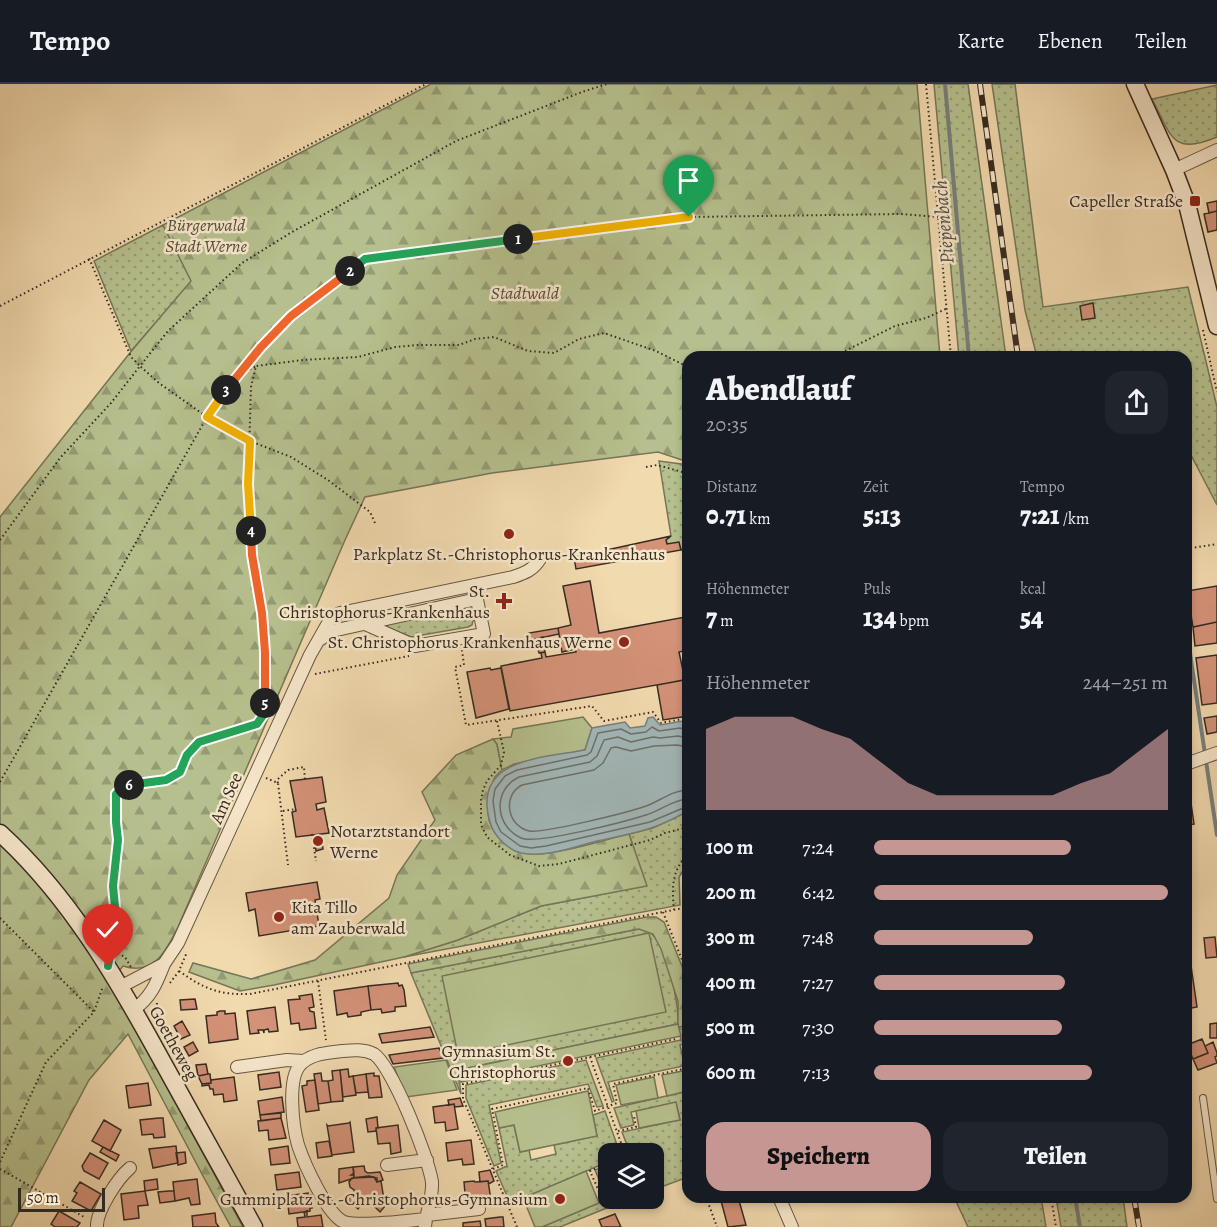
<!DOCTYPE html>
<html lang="de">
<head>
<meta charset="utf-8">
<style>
	body { margin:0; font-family:Alegreya,serif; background:#20242c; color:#f1f3f6; height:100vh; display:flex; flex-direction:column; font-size:22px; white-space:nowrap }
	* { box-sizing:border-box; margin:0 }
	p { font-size:20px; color:#9ea1a6 }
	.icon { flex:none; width:33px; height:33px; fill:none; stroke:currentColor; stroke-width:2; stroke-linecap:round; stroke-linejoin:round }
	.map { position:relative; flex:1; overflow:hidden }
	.panel { position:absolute; left:682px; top:267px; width:510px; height:852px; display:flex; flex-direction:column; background:#171b24; border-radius:18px; box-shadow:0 3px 9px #0003 }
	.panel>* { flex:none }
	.controls { position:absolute; left:598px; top:1059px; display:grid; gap:12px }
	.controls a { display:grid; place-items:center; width:66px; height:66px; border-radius:12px; background:#171b24; box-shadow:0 3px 9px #0003; font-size:30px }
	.scale { position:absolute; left:18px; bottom:15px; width:87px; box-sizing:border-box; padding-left:6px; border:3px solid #362b21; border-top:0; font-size:16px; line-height:21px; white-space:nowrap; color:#362b21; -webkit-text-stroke:4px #f7e7cb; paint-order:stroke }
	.pin { position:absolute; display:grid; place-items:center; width:51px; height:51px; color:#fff; margin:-62px -26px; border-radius:50% 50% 50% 0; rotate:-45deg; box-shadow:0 0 6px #0007 }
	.pin .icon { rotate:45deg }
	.km { position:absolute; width:30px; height:30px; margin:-15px; border-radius:50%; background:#222; color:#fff; font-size:16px; line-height:30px; text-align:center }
	.round { display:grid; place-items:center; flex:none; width:63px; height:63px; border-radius:18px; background:#20242c }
	.overview { display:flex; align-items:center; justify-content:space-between; height:102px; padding:0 24px }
	h1 { font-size:33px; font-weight:800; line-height:45px }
	.stats { display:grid; grid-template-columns:repeat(3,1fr); gap:9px; height:102px; padding:6px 24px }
	.stats div { display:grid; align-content:center }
	.stats b { font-size:26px; font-weight:800 }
	.stats small { font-size:16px; font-weight:400 }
	.stats p { font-size:16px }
	.chart { height:168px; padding:12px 24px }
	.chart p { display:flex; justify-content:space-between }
	.chart svg { width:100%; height:108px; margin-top:6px; fill:#c59692; opacity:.7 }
	.cta { display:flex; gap:12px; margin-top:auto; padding:12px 24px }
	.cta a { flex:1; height:69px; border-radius:18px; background:#c59692; color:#111; font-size:24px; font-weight:800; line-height:69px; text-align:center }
	.cta a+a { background:#20242c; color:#f1f3f6 }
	ul { padding:0 24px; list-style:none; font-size:20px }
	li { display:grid; grid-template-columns:96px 72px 1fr; align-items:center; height:45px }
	li i { height:15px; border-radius:8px; background:#c59692 }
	header { display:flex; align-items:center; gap:36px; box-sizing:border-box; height:84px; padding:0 30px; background:#171b24; border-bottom:2px solid #363941 }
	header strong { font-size:28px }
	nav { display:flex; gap:33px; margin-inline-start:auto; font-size:21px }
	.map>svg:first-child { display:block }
</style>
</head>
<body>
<header>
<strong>Tempo</strong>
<nav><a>Karte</a><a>Ebenen</a><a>Teilen</a></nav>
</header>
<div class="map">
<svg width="1217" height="1143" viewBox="0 0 1217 1143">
	<defs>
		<pattern id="grass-dots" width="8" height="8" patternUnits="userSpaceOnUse" patternTransform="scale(1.5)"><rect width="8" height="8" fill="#b6c08e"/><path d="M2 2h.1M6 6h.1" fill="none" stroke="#959c74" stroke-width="1.8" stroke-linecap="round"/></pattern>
		<pattern id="forest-firs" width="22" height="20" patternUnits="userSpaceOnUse" patternTransform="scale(1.5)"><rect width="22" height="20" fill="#b6c08e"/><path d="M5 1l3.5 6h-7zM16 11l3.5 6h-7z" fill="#959c74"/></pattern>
	</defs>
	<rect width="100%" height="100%" fill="#f2daaf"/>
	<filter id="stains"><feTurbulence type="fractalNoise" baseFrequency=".00333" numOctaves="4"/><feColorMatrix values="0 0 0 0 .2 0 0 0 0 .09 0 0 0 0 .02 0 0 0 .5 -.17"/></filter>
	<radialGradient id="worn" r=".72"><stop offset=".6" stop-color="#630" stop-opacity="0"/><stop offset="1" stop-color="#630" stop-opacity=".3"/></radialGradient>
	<path fill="url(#grass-dots)" stroke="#767658" stroke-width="1.5" d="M934 0H968L1006 273H959Z
		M992 0H1015L1043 223 1188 203 1217 323V421L1192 373 1187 375 1186 273H1037L1025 226Z
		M1217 1V53C1171 73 1171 50 1152 15Z
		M163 141 192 197 131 267 94 177Z
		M659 377 688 381V465L681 466 667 460 666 456 671 452Z
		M465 525 469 526 474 533 472 541 468 543 411 553 386 543 390 538Z
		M688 727V779L679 793 680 821 404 873 458 856 541 822 646 802 629 750 653 744Z
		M639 845C644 846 649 846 652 850 667 865 679 919 678 940L458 986 461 1010 411 889Z
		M686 942 688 958 680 961 683 975H688V981L608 998 614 1017 612 1018 596 974 681 956 678 943Z
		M586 976 603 1022 597 1023 588 1000 489 1021 501 1079 494 1082 466 1014V1001Z
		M688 1007V1043L683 1054 688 1071V1093L661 1103 654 1083V1070L630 1069 622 1048 680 1036 676 1019 631 1028 634 1041 621 1044 614 1024Z
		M605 1027 620 1069 609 1070V1077L511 1121 496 1087 507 1082 499 1044 514 1041 520 1068 529 1066 531 1076 556 1070 554 1061 597 1052 593 1031Z
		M609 1081V1114L617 1115 619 1119 560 1143H542L607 1115 595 1086Z
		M954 1113H1041L1046 1143H968Z
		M1056 1113H1123L1127 1143H1061Z"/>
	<path fill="url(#forest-firs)" stroke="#767658" stroke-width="1.5" d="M431 0H917L940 273H688V378L658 368 492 389 365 413 345 456 178 843C166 867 154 892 123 882L110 898 243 1143H231L203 1092 128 950 89 996 11 1143H0V433L129 270 191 197 163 141Z
		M493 655 497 660 502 686C501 687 496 692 495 693 492 698 487 723 488 729 489 751 512 769 533 770 557 771 603 756 629 750L647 802 541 822 458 856 404 873 274 901 240 907 189 888 193 879 251 895 315 876 389 814 397 791 435 736 422 708 456 671Z
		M647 833H656L664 838 688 897V950L686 942 678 943V917L661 865 653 850 639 845 411 889 408 880Z"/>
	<path fill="#b6c08e" stroke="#767658" stroke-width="1.5" d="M583 633 592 644 585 666 514 680 502 686 497 660 493 655 511 653 513 645Z
		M649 849 666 928 458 971 442 892Z
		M678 940 681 952 461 998 458 986Z
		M446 976 457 1006 406 1013 394 983Z
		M688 986V1007L667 1012 662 991Z
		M654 993 658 1014 621 1021 616 1001Z
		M588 1007 597 1052 520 1068 514 1041 499 1044 495 1028Z
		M676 1018 680 1036 639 1044 636 1027Z
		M586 1087 599 1119 542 1143H535L523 1114Z"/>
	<path fill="#a2b7b8" stroke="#777f7c" stroke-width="1.5" d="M653 633 660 641 683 637 688 643V727C677 733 664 740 651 744 633 750 615 753 597 757 574 763 546 774 521 769 508 766 493 751 490 738 471 674 543 674 585 666L592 644 625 638 630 644 645 642 648 634Z"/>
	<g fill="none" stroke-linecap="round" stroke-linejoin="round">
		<path stroke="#6c716c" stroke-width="1.5" d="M688 647 680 644 659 647 652 643 646 648 631 650 621 645 598 649 591 668 587 671 517 686 505 692 495 705 493 717 496 738 501 748 520 762 531 764 546 762 650 738 688 722
			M688 654 678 652 660 654 653 653 631 658 618 653 604 656 597 672 590 678 519 693C492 706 495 742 521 754 536 761 627 737 646 731 660 727 674 715 688 715
			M688 663 677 661 654 662 631 667 616 663 611 664 603 679 594 686 522 701C502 711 507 742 529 747 541 750 630 728 646 722 660 717 673 706 688 706"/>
		<path stroke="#777f7c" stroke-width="4" d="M945 0 969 273
			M1186 542 1217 751
			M1075 1113 1080 1143"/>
	</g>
	<path fill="#d49279" stroke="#362b21" stroke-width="1.5" d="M1217 117V127L1209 129 1207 119Z
		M1217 127V146L1208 148 1204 130Z
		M1093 219 1095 234 1082 236 1080 222Z
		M671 452 666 456 667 460 679 458 681 466 576 485 574 473Z
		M590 497 599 549 685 533 688 549V566L679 568 685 596 510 627 501 582 542 574 541 569 545 568 546 573 576 568 575 565 562 568 558 544 571 541 563 502Z
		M1217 502V538L1193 543 1187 507Z
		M1217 538V559L1195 562 1193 543Z
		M558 544 559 550 531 556 529 549Z
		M543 553 545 568 539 569 535 555Z
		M1217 571V619L1202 621 1196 574Z
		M490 584 491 586 501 584 509 625 476 634 467 588Z
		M684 596 688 632 663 636 657 601Z
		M1217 632V648L1207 650 1204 634Z
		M322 693 326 718 316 720 317 726 324 724 329 749 296 753 292 728 296 727 290 697Z
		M1186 705H1189L1194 740 1186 741Z
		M321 751 323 765 316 767 314 752Z
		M317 798 320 815 315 816 319 842 259 852 255 825 249 827 246 809Z
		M1215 853 1217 873 1206 874 1204 854Z
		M1186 875H1190L1197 923 1186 925Z
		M398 899 399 902 402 901 404 906 406 922 395 923V927L382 929 381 925 371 926 368 902Z
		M368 902 371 926 361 928V931L348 933 347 929 337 931 334 907Z
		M312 910 314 923 309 924 310 927 314 928 316 944 300 946 299 939 291 940 288 916 300 915 299 912Z
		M195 915 197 925 181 926 180 916Z
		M275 923 278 947 269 948 268 945 264 946V949L263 946H258L259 949 250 950 247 927Z
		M220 927H225V930L235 929 238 955 209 959 206 932 217 931V928Z
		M182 937 190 951 181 955 174 942Z
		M1217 939V954H1210V940Z
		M430 943 434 953 382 959 379 950Z
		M1202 955 1208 969 1193 975 1187 961Z
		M193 958 198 967 189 972 184 963Z
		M1213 958 1217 969V972L1215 973 1217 979 1198 986 1193 975 1208 969 1205 962Z
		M439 964 443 974 393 980 389 971Z
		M206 980 208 990 198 992 196 981Z
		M348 985 349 993 353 992 356 1011 343 1013 340 986Z
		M340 986 343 1017 331 1018 328 997 333 996 332 987Z
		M279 988 281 1003 260 1006 258 991Z
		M321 989 322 997H328L331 1018 318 1020 314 990Z
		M374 989V992H379L382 1013 369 1014 366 990Z
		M208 990H210L211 999 202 1000 198 992Z
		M366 990 368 1008 356 1009 353 992Z
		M234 993 237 1016 224 1018 223 1010 214 1011 213 1005H210L209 1001 202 1002V1000L211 999V996Z
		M315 996 319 1026 306 1028 302 1002 307 1001V997Z
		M148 999 151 1021 129 1024 126 1002Z
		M282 1013 284 1028 260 1031 258 1017Z
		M460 1014 463 1022 455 1023 454 1020 449 1021 448 1016Z
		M454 1020 458 1045 446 1047 445 1038 435 1039 433 1023Z
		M281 1029V1034L261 1037 260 1031Z
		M377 1033 378 1044H376V1047L368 1048 366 1035Z
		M159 1034H163L165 1053 154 1054 153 1050 142 1051 140 1036Z
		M281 1034 286 1054 269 1056 268 1046 259 1047 258 1037Z
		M104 1036 121 1046 110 1067 92 1057Z
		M350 1038 354 1068 332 1071 327 1041 328 1042 349 1039Z
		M398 1041 401 1068 391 1070 390 1059 378 1060 376 1044Z
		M471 1056 474 1080 463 1081 462 1075 448 1077 446 1059Z
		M329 1057 332 1072 318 1074 316 1059Z
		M176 1062 178 1079 153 1084 149 1065Z
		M288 1062 290 1079 271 1081 269 1065Z
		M103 1063 119 1071 116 1077 100 1068Z
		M185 1068 186 1079 178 1081 176 1069Z
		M90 1069 108 1079 99 1095 84 1087 82 1082Z
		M364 1082 365 1087 368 1089 380 1088 383 1096 377 1098 374 1093 354 1094 353 1083Z
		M353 1083 354 1089 351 1091H354V1094L339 1099V1085Z
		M490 1086 494 1097 489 1100 488 1097 480 1098 479 1088Z
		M299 1088 301 1103 277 1106 275 1091Z
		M369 1092 377 1094V1098L381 1097 385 1122 380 1128 373 1121 369 1115 360 1116 355 1113 354 1106 350 1103 349 1098 352 1094Z
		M157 1095 158 1105 145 1107 144 1097Z
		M197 1095 200 1120 191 1121 189 1114 175 1117 173 1098Z
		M474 1097 475 1098 488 1097 491 1116 476 1118V1115L469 1116 468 1109H465L464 1098Z
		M80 1098 101 1110 91 1127 72 1117 77 1109 74 1107Z
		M145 1107 148 1121 138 1122 139 1134 124 1136 121 1110Z
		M169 1107H174L175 1117 160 1119 158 1108Z
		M308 1109V1112L311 1111 312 1124H310V1127L289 1130 287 1112Z
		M352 1110H354L355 1113 360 1116H365L358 1125 348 1116Z
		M720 1113H738L746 1141 728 1143Z
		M59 1127 80 1139 77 1143H55L51 1140Z
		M307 1127V1133L321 1131 323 1143H298L297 1134 305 1133 304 1128Z
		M215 1129 216 1139 219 1143H193L192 1132Z
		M615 1130 621 1143H602L599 1136Z
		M500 1133H503L504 1143H486L485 1135Z
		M480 1137 481 1143H463V1139Z"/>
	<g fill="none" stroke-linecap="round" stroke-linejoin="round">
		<g stroke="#655744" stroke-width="8">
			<path id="lane" d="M1203 1014 1217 1115"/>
		</g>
		<g stroke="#655744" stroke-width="14">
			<path id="street" d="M1174 86 1217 66
				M363 539 415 562 484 550 474 501
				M321 555 332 547 477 515
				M1186 680 1217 669
				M120 903 164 880 178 859 310 571 331 534 340 529 513 493C525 489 533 486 540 475
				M133 926C151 914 157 898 164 880
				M237 983 287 976 304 977
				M387 1081 427 1076
				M779 1113 792 1143
				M427 1131 479 1125
				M97 1143C96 1127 118 1094 130 1084
				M425 1143C426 1128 433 1114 432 1098 429 1075 392 982 374 970 364 965 353 966 343 967 328 969 311 969 300 981 287 996 293 1043 298 1061 304 1079 327 1131 344 1138 362 1143 405 1137 426 1135"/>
		</g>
		<g stroke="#362b21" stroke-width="19">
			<path id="secondary" d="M1135 0 1174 86 1187 120 1217 242
				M0 749C70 813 116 893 161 975 192 1031 223 1087 254 1143"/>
		</g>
		<path stroke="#362b21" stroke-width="2" stroke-dasharray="1.5 3" stroke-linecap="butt" d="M926 0 951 273
			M0 222 426 0
			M1203 246 1217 308
			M833 273 895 242 926 234 948 224
			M238 292 256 282
			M646 383 657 381 686 389 688 393
			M375 439 370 428 328 396 291 373 250 357 207 333 159 299 140 282 168 247 242 179 292 148 456 57 582 8 607 0
			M0 456 60 374 111 319 140 282 131 273 89 174
			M1186 465 1217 460
			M489 561 530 553
			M462 566 464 581 455 583 466 641 592 622 604 637 653 628 661 639 688 634
			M688 577H686L688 590
			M315 590 409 572
			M688 601V606
			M497 637 504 668 501 681 487 697 483 706 481 716V741L487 753 510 771 539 782 559 780 650 756 665 749 688 743
			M266 694 278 699 288 781
			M0 698 207 333 236 293 291 232 365 175 689 133 901 130 939 133
			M278 699 277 696 288 686 304 683 305 696
			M283 727 296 725
			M312 750 316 777
			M674 826C672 807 671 784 688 772
			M663 828 688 891
			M0 834 94 928
			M113 864 115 823 113 802 118 756 116 738V710L125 702 166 697 180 688 187 671 199 658 257 640 264 630 265 568 262 529 252 471 251 423 248 400 251 303 256 282 303 276 358 273 395 263 418 261H459L475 255 494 253 528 267 554 269 579 255 604 249 656 267 688 283
			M114 867 125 873 132 885
			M179 887C204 905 219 911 250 910L688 823
			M318 897 326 956
			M170 899 179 887 187 868
			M157 919 156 932 184 985
			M590 973 676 955
			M618 1047 636 1043 634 1032
			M0 1078 46 978 94 928 103 902
			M0 1085 86 1134
			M493 1085 503 1081 492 1025 588 1004 595 1027 617 1019 613 1000 688 984
			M601 1112 590 1087 609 1079
			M706 1113 717 1143
			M1051 1113 1056 1143
			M517 1143 463 1015V1000L590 973 625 1070"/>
		<use href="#lane" stroke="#f7e7cb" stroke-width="6"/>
		<use href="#street" stroke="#f7e7cb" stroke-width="12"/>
		<use href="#secondary" stroke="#f7e7cb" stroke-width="16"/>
		<g stroke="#362b21" stroke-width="6">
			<path id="rail" d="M980 0 1018 273
				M1134 1113 1139 1143"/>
		</g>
		<use href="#rail" stroke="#f7e7cb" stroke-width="4" stroke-dasharray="11" stroke-linecap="butt"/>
	</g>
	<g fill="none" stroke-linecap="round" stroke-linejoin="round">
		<g stroke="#fff" stroke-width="12">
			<path id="split-1" d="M518 155 689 133"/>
		</g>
		<g stroke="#fff" stroke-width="12">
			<path id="split-2" d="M350 187 365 175 518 155"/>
		</g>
		<g stroke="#fff" stroke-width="12">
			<path id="split-3" d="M226 306 261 263 291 232 350 187"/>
		</g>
		<g stroke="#fff" stroke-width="12">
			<path id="split-4" d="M226 306 207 333 250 357 248 400 251 447"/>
		</g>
		<g stroke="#fff" stroke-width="12">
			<path id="split-5" d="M251 447 252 471 262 529 265 568V619"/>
		</g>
		<g stroke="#fff" stroke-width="12">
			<path id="split-6" d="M129 701 166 696 180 688 187 671 199 658 257 640 264 630 265 619"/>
		</g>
		<g stroke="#fff" stroke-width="12">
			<path id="split-7" d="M108 882 114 849 115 823 113 802 118 756 116 738V710L124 702 129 701"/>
		</g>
		<use href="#split-1" stroke="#f5b400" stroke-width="8"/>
		<use href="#split-2" stroke="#22a559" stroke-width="8"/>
		<use href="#split-3" stroke="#f0652b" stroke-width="8"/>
		<use href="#split-4" stroke="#f5b400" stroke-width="8"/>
		<use href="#split-5" stroke="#f0652b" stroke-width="8"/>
		<use href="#split-6" stroke="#22a559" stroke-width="8"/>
		<use href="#split-7" stroke="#22a559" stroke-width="8"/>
	</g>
	<g fill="#8f2418" stroke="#f7e7cb" stroke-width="2">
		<rect x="1189" y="111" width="12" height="12" rx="3"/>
		<circle cx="509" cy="450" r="6"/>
		<path d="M501 508h6v6h6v6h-6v6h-6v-6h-6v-6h6z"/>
		<circle cx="624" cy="558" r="6"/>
		<circle cx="318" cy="757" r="6"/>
		<circle cx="279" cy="833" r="6"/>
		<circle cx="568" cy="977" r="6"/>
		<circle cx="560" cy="1115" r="6"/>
	</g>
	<g text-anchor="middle" stroke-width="5" stroke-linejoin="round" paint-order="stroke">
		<g font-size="18" fill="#362b21" stroke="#f7e7cb" text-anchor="end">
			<text x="1183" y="123">Capeller Straße</text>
			<text x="509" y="476" text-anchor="middle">Parkplatz St.-Christophorus-Krankenhaus</text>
			<text x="490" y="513">St.<tspan x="490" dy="21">Christophorus-Krankenhaus</tspan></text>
			<text x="612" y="564">St. Christophorus Krankenhaus Werne</text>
			<text x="330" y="753" text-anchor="start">Notarztstandort<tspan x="330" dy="21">Werne</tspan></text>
			<text x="291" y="829" text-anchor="start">Kita Tillo<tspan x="291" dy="21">am Zauberwald</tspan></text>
			<text x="556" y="973">Gymnasium St.<tspan x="556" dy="21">Christophorus</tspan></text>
			<text x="548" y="1121">Gummiplatz St.-Christophorus-Gymnasium</text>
		</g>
		<g font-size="18" font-style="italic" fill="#56503c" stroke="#f7e7cb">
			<text x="206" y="147">Bürgerwald<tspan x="206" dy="21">Stadt Werne</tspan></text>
			<text x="525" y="215">Stadtwald</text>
		</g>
		<g font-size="18" fill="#362b21" stroke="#f7e7cb">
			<text transform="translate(226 714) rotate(-66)" y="6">Am See</text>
			<text transform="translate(174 959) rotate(61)" y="6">Goetheweg</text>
		</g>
		<g font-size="20" font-style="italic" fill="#514e47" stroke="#f7e7cb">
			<text transform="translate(943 138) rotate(-95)" y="7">Piepenbach</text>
		</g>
	</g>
	<rect width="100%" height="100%" filter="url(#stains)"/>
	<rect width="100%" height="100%" fill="url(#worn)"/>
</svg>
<div class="controls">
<a><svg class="icon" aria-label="layers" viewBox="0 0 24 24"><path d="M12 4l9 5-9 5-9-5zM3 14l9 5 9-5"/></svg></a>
</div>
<div class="scale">50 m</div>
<div class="pin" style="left:689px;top:133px;background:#1e9e55"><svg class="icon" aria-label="arrive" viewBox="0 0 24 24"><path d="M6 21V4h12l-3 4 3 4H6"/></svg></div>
<div class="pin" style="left:108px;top:882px;background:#d93025"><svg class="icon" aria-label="check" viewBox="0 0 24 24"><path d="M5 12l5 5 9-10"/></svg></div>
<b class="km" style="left:518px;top:155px">1</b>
<b class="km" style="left:350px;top:187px">2</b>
<b class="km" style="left:226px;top:306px">3</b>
<b class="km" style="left:251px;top:447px">4</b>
<b class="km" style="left:265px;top:619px">5</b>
<b class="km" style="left:129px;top:701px">6</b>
<section class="panel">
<div class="overview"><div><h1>Abendlauf</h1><p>20:35</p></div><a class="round"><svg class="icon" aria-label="share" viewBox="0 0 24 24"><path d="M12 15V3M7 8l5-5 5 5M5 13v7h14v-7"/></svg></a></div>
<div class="stats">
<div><p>Distanz</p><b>0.71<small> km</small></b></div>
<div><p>Zeit</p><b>5:13</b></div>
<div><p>Tempo</p><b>7:21<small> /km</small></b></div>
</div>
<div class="stats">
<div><p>Höhenmeter</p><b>7<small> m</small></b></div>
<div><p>Puls</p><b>134<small> bpm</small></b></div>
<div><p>kcal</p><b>54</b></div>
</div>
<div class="chart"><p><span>Höhenmeter</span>244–251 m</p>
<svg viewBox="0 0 160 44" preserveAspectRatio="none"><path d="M0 44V11L10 6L20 6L30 6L40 11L50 15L60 24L70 33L80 38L90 38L100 38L110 38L120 38L130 33L140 29L150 20L160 11V44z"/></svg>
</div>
<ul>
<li><b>100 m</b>7:24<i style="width:67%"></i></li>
<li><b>200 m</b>6:42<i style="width:100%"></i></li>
<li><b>300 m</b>7:48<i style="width:54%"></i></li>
<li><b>400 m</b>7:27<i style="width:65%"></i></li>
<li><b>500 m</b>7:30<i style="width:64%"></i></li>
<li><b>600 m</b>7:13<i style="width:74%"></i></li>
</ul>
<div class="cta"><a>Speichern</a><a>Teilen</a></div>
</section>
</div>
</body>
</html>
